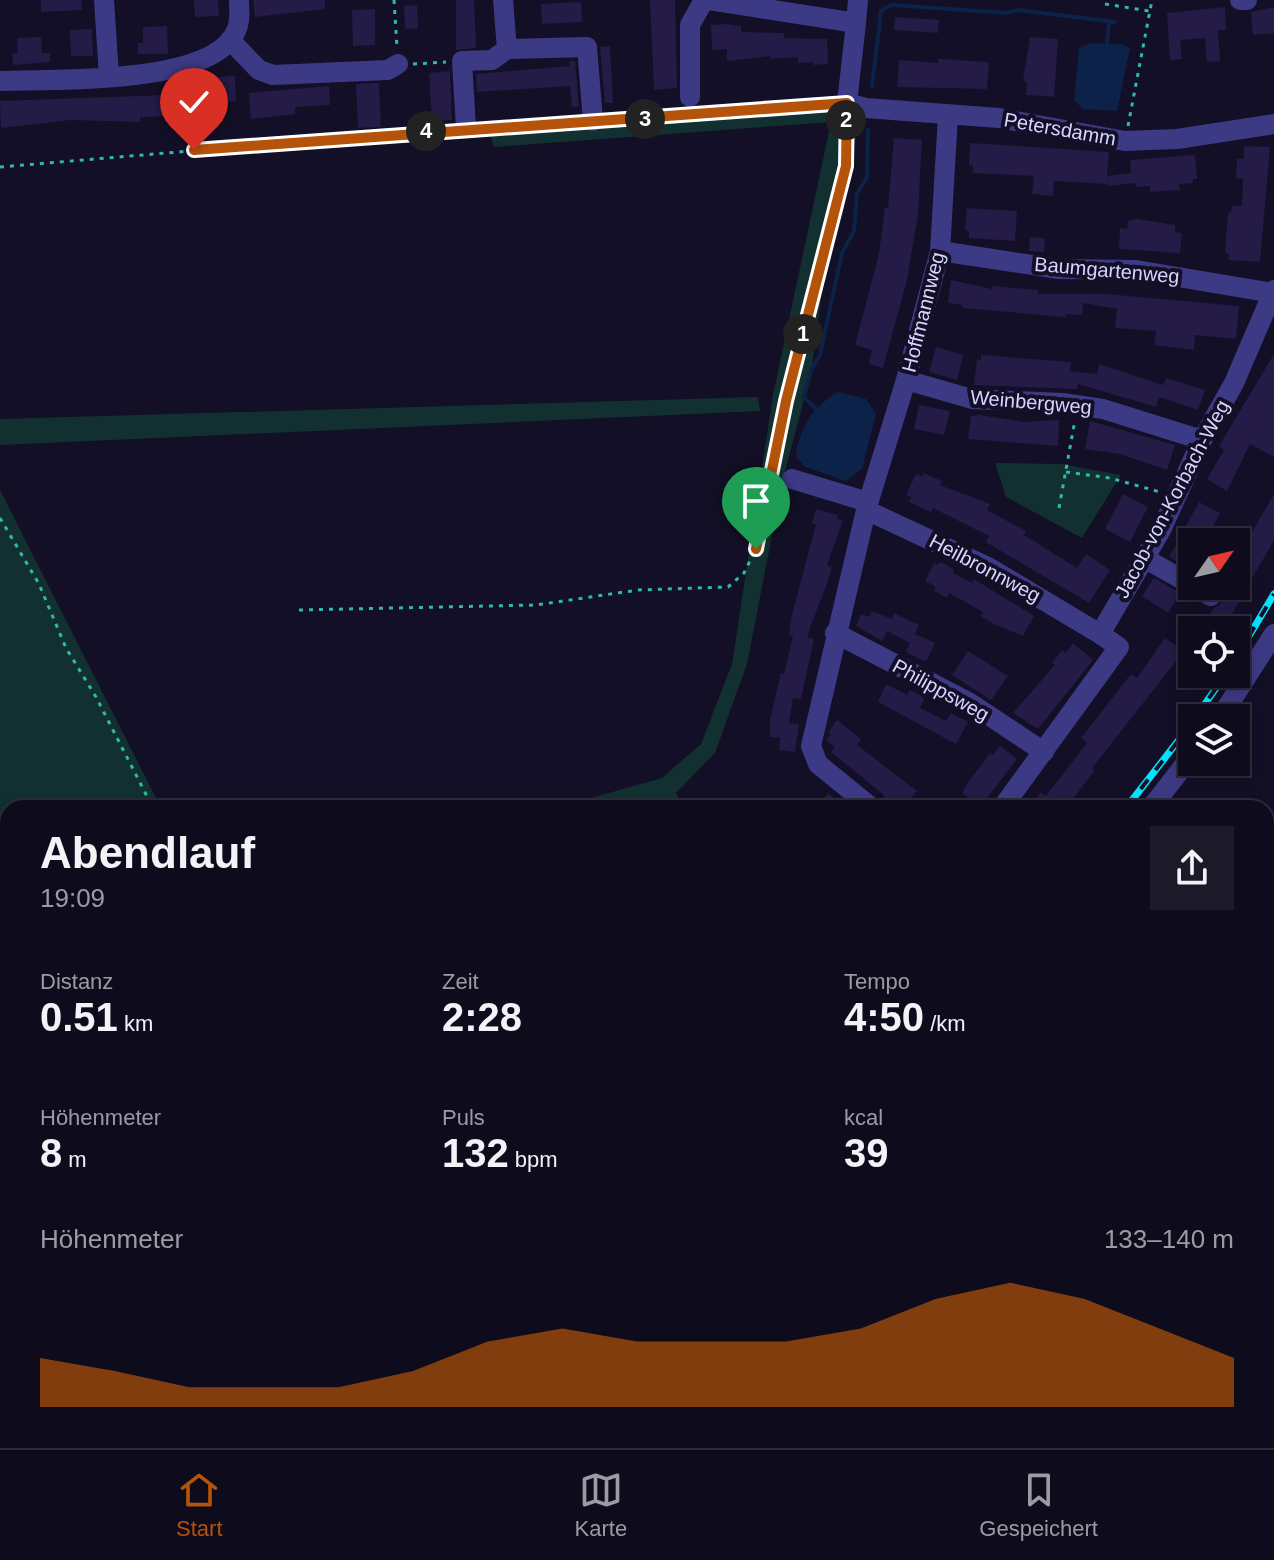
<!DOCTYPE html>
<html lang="de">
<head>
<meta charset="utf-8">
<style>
	body { margin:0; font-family:Arial,sans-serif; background:#1c1929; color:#f1f3f6; height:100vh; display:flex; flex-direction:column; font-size:30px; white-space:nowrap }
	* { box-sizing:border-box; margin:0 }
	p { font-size:26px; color:#9b9ba3 }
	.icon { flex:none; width:44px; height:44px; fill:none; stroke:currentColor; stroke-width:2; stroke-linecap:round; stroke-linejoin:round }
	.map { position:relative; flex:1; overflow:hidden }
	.panel { position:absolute; left:0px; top:800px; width:1274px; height:648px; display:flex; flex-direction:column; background:#0e0b1c; border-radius:24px 24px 0 0; box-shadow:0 4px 12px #0003,0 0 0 2px #2e2b3b }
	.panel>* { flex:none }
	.needle { width:52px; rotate:56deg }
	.tools { position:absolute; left:1178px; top:528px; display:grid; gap:16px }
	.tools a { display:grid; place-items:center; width:72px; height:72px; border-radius:0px; background:#0e0b1c; box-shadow:0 4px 12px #0003,0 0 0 2px #2e2b3b; font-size:40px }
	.pin { position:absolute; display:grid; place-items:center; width:68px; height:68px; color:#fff; margin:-82px -34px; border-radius:50% 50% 50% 0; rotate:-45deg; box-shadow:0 0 8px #0007 }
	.pin .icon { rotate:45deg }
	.km { position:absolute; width:40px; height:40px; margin:-20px; border-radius:50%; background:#222; color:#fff; font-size:22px; line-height:40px; text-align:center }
	.round { display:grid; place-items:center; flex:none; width:84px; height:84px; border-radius:0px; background:#1c1929 }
	.head { display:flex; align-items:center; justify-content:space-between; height:136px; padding:0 40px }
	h1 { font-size:44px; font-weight:700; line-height:60px }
	.stats { display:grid; grid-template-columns:repeat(3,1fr); gap:12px; height:136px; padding:8px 40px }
	.stats div { display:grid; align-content:center }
	.stats b { font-size:40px; font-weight:700 }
	.stats small { font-size:22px; font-weight:400 }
	.stats p { font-size:22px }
	.chart { height:224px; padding:16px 40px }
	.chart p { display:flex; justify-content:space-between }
	.chart svg { width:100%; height:144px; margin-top:8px; fill:#b45309; opacity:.7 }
	.dock { display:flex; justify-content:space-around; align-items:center; height:112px; border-top:2px solid #2e2b3b; background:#0e0b1c; font-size:22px; color:#9b9ba3 }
	.dock a { display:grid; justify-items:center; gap:4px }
	.dock .selected { color:#b45309 }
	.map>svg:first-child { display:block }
</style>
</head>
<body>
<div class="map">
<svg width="1274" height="1448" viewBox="0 0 1274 1448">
	<rect width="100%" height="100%" fill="#130f26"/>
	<path fill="#12302f" d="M838 99 859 108 852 170 822 292 811 373 783 479 747 664 715 753 676 793 684 808H556L662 778 701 744 732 664 773 395 831 122 494 147 488 129Z
		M758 397 760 411 0 445V419Z
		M995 463 1061 464 1121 475 1082 538 1006 497Z
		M0 490 161 808H8V1440H125L127 1448H0Z
		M1274 1055V1448H763L755 1440H1266V1062Z"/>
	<path fill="#0c2248" d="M1091 43 1121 44 1130 48 1117 111 1083 109 1074 100 1079 48Z
		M838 392 866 399 876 414 862 469 846 481 805 467 796 457C800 427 812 407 838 392Z"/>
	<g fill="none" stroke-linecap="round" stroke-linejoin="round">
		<path stroke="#0c2248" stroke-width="4" d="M1107 43 1109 23
			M872 86 881 11 891 5 1007 13 1018 10 1115 22
			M816 409 804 397 811 370 820 355 842 253 854 231 857 194 867 177 868 130
			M1266 1088 1274 1080
			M1266 1118 1274 1110
			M0 1249 8 1262
			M1266 1421 1274 1416
			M94 1440 97 1448
			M914 1448 920 1440
			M944 1448 951 1440"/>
	</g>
	<path fill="#241b47" d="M41 0H81L82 10 41 12Z
		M194 0H218L219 16 195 17Z
		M253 0H325V9L255 17Z
		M456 0H474L476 48 456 50Z
		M650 0H675L677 88 654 90Z
		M581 2 582 22 542 24 541 4Z
		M417 5 418 28 405 29 404 6Z
		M1225 7 1226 30H1218L1220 61 1207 62 1205 38 1180 40 1182 59 1170 60 1167 13Z
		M1274 7V33L1253 35 1251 12Z
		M375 9V45L353 46 352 10Z
		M895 17 939 20 938 33 894 30Z
		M726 24 741 26V32L784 33V38L827 39 828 64 813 65V62L798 63V57L770 59V56L727 61V49L712 50 711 25Z
		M167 26 168 54H138V43H143V27Z
		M92 29 93 56H71L70 30Z
		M41 37 42 53H50V62L13 65 12 53H18L17 38Z
		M1030 37 1058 39 1054 97 1026 95 1027 82 1023 81Z
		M610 46 613 103H605L600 47Z
		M938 59 989 62 987 89 897 87 899 60 938 63Z
		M569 61H575L579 107H572L570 86 477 92 476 74 570 66Z
		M450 71 452 120 432 121 429 73Z
		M235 76 236 102 209 100 208 77Z
		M379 83 381 127 358 128 356 84Z
		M329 86 330 105 295 107V114L251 119 249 93Z
		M194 94 195 115 140 117V122L71 120 1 128 0 101Z
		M894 138 922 140 918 214 907 280 883 368 869 364 872 350 855 345 879 254 885 208H888Z
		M970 143 1109 152 1107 176 1131 173 1130 160 1195 155 1197 179H1193V183L1179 184 1180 190 1150 192V186L1136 187V183L1108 186 1107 178V184L1054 181 1053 196 1032 194 1034 176 973 173V165H969Z
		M1244 146 1270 147 1260 262 1228 260 1229 254 1225 253 1228 212 1231 213 1232 206H1242L1243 179 1236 178 1237 159H1244Z
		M967 208 1017 211 1015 241 969 238V231L965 230Z
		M1137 219 1175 225V232L1182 233 1180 253 1119 249 1120 228 1127 229 1128 221Z
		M1030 237 1045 238 1044 252 1029 251Z
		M951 280 992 289V286L1038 290V294H1106L1239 306 1236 339 1195 335 1194 350 1154 345 1156 331 1115 328 1117 309 1083 303 1082 315 1066 314V317L962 308V305L948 303Z
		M936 347 963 355 957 380 929 372Z
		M1274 354V457L1250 444 1227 491 1207 479 1224 450 1219 446Z
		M981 355 1071 362 1070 371 1097 374 1099 364 1163 385 1166 378 1205 390 1198 410 1159 397 1156 407 1078 384 1077 389 974 385 977 359 981 360Z
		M919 405 950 411 944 435 914 429Z
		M980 415 1024 422 1059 420 1058 446 968 439 971 416Z
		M1090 421 1175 445 1167 470 1120 454 1085 449Z
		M924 473 942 481 940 485 990 504 987 510 1026 531 1024 535 1077 568 1086 554 1110 570 1089 603 986 542 989 536 933 508 931 512 909 502 911 497 906 495 916 474 922 477Z
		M1123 494 1148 507 1130 542 1105 529Z
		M1274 494V540L1223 630H1200L1213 609 1223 602 1219 586H1236V560Z
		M1199 502 1220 513 1208 535 1192 526V558L1187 567 1169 557Z
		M816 509 838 515 837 519 843 520 827 565 832 567 827 584 809 630 808 638 814 639 801 699 793 698 789 723 799 724 795 752 779 750 780 738 770 737V720L781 673 784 674 793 636 789 635 791 618 816 524H812Z
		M940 562 954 569 953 573 972 583 974 579 1034 616 1023 636 994 624 980 616 983 612 949 593 947 598 934 591 936 587 925 581 934 563 938 565Z
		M1154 578 1180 593 1168 613 1142 596Z
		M872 611 892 619 894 613 919 625 915 634 935 643 926 662 906 652 910 643 887 631 882 641 856 626 861 614 869 617Z
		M1165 638 1184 651 1092 768 1095 770 1066 808H1029L1041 792 1046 796 1087 743 1081 738 1131 674 1137 678Z
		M1073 643 1093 660 1038 729 1013 713 1055 665 1052 663 1062 650 1066 653Z
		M968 651 1008 676 991 700 952 675Z
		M886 684 907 695 910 690 925 697 920 708 946 721 951 713 968 722 956 744 878 702Z
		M837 720 861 739 857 745 917 791 903 808H895L883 798 885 796 831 752 835 747 826 740 831 734 828 732Z
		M1000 746 1017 759 980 807 963 794 964 788 990 753 993 755Z
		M828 793 846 808H815Z"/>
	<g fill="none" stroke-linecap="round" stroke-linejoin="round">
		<path stroke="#2fb8b0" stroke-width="3" stroke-dasharray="4 6" stroke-linecap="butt" d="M394 0 397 48
			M1105 4 1149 11
			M413 64 446 62
			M610 120 830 104
			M1128 126 1152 0
			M482 127 578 122
			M0 167 451 129
			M1066 472 1110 478 1160 492
			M1059 508 1075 420
			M0 518 39 584 66 648 96 697 153 808
			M299 610 536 605 638 590 728 587 744 573 756 549 786 401 846 166V121
			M0 899H8
			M1266 1102 1274 1094
			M927 1448 933 1440"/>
		<path stroke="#3d3a85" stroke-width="20" d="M104 0 109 76
			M503 0 507 49
			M709 0 856 23 858 0
			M1240 0H1247
			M856 23 847 103 866 108 999 118 1125 141 1177 139 1274 124
			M230 40 259 70 273 75 388 70 398 64
			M0 81C52 79 212 86 236 31 241 21 239 10 239 0
			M690 97V25L704 0
			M466 128 462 61 492 60 507 49 587 47 593 121
			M940 251 1059 269 1136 270 1273 293
			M906 380 972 399 1062 403 1103 409 1202 440
			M792 479 868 502
			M866 510 988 567 1100 634
			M1144 558 1192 585
			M1193 586 1211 596
			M835 633 970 703 1044 752
			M1220 718 1274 634
			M872 808 818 764 811 746 866 510 906 380 940 251 948 116
			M1002 808 1119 647 1100 634 1161 530 1202 440 1234 383 1274 290
			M1151 808 1192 755
			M705 1448 709 1440"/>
		<g stroke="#00e5ff" stroke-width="7">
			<path id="rail" d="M1236 658 1274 594
				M1195 718 1226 674
				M1126 808 1192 723
				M682 1448 687 1440"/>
		</g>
		<use href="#rail" stroke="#130f26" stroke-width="4" stroke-dasharray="12" stroke-linecap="butt"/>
	</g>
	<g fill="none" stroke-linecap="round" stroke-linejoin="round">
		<g stroke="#fff" stroke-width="16">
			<path id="route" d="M194 150 847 103 846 166 786 401 756 549"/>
		</g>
		<use href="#route" stroke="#b45309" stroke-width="10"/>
	</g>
	<g text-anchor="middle" stroke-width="8" stroke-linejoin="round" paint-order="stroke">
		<g font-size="20" fill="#d9d4ff" stroke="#130f26">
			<text transform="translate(1060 129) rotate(10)" y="7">Petersdamm</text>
			<text transform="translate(1107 270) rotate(5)" y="7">Baumgartenweg</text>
			<text transform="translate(923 312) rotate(-76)" y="7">Hoffmannweg</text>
			<text transform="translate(1031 402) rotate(5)" y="7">Weinbergweg</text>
			<text transform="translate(1172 499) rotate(-62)" y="7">Jacob-von-Korbach-Weg</text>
			<text transform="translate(985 568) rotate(28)" y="7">Heilbronnweg</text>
			<text transform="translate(941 690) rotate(29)" y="7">Philippsweg</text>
		</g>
	</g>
</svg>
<div class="tools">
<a><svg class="needle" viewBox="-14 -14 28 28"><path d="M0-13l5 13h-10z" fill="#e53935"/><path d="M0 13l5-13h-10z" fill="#9b9ba3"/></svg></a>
<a><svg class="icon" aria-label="locate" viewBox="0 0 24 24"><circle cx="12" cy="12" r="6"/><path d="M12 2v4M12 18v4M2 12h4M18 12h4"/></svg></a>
<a><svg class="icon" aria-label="layers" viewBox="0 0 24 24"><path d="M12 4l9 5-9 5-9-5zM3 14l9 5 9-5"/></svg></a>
</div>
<div class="pin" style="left:756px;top:549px;background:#1e9e55"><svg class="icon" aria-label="arrive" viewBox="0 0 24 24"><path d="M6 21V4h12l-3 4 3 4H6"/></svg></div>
<div class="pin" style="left:194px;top:150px;background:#d93025"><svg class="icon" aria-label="check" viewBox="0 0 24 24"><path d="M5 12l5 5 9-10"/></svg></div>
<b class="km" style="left:803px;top:334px">1</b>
<b class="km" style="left:846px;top:120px">2</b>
<b class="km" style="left:645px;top:119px">3</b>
<b class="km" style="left:426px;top:131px">4</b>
<section class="panel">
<div class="head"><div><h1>Abendlauf</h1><p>19:09</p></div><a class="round"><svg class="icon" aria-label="share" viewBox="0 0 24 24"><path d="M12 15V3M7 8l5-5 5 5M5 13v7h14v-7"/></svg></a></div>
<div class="stats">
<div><p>Distanz</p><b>0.51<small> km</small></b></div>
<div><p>Zeit</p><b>2:28</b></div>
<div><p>Tempo</p><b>4:50<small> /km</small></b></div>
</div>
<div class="stats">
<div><p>Höhenmeter</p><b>8<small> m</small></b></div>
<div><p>Puls</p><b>132<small> bpm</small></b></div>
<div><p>kcal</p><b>39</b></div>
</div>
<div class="chart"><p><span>Höhenmeter</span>133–140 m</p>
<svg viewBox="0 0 160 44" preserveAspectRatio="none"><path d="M0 44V29L10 33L20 38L30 38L40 38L50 33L60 24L70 20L80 24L90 24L100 24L110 20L120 11L130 6L140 11L150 20L160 29V44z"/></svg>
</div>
</section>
</div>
<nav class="dock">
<a class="selected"><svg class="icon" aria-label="home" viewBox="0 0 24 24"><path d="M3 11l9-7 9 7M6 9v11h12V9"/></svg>Start</a>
<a><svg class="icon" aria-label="map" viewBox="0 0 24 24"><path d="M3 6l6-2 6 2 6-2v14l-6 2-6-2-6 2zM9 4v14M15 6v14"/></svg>Karte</a>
<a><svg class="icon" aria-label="saved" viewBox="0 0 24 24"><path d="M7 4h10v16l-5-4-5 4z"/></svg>Gespeichert</a>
</nav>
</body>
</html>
